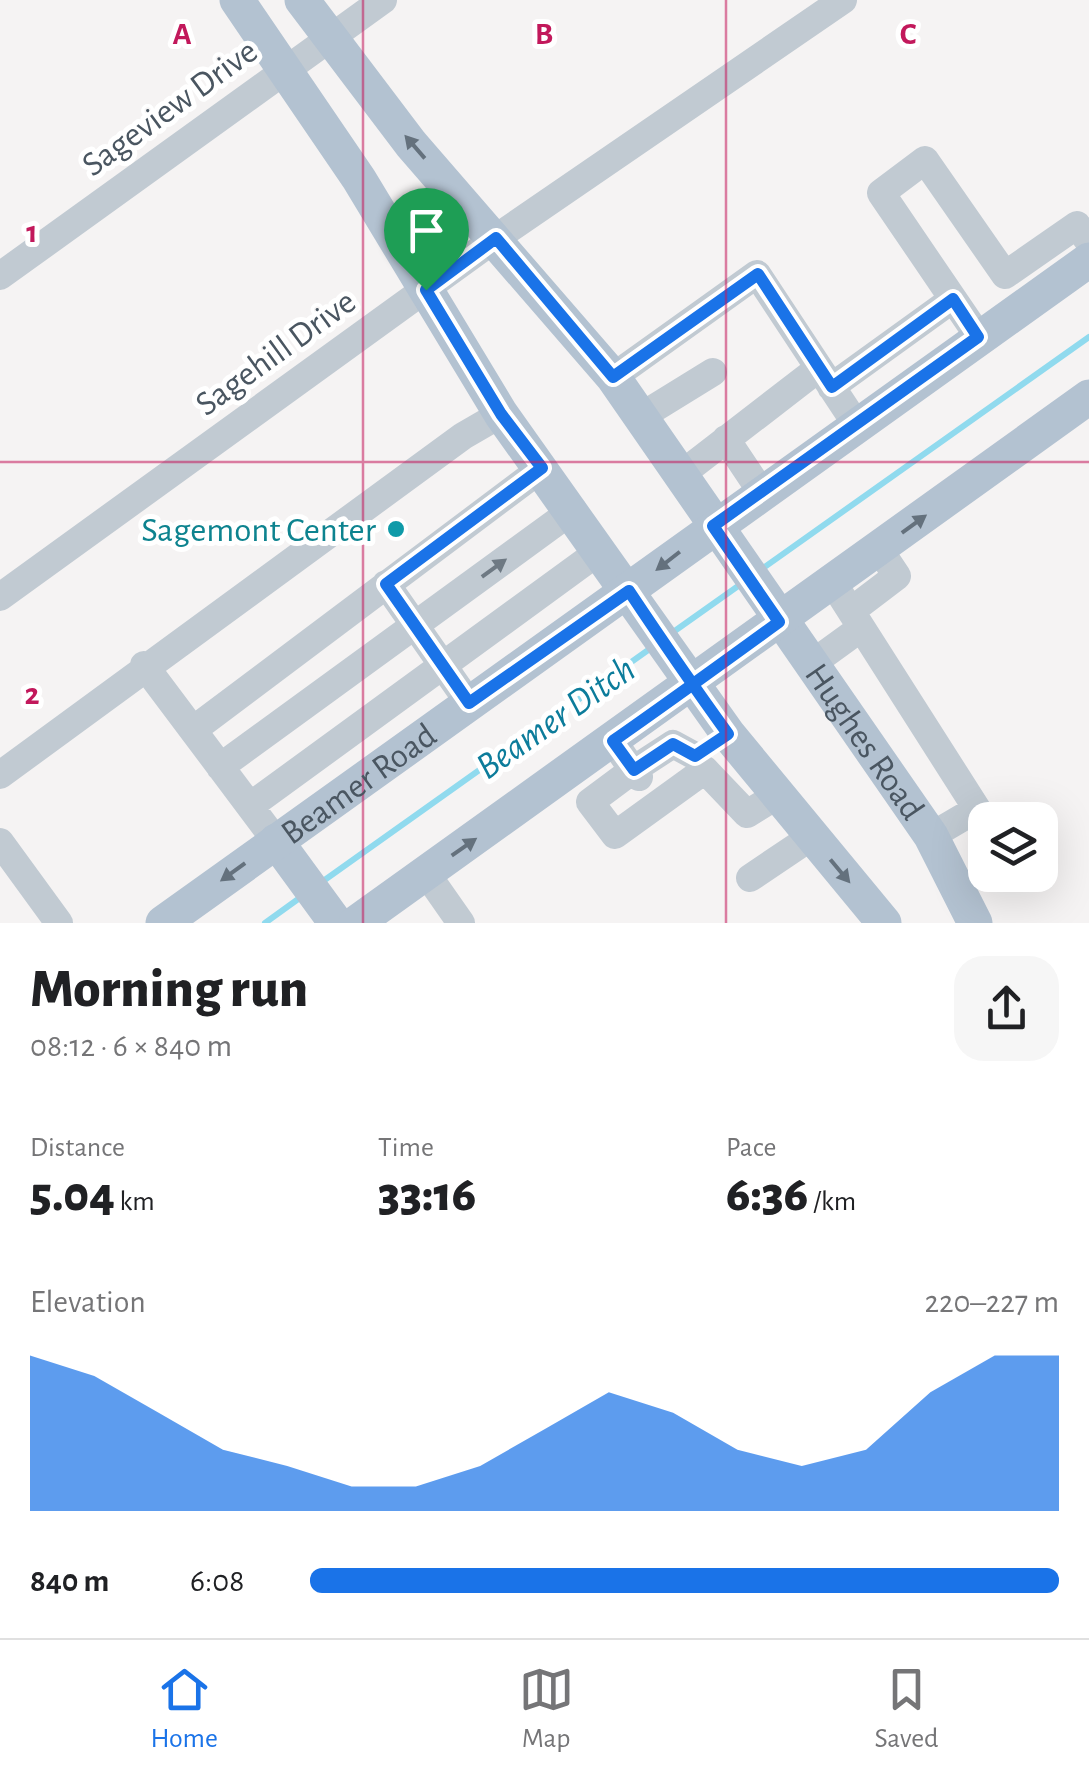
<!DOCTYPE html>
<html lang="en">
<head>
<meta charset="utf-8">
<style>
	body { margin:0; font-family:"Alegreya Sans",sans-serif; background:#f6f6f6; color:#202124; height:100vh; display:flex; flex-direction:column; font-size:38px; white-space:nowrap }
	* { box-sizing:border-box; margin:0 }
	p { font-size:32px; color:#757577 }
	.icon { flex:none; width:55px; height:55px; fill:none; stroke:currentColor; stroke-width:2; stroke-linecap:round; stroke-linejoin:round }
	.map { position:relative; height:923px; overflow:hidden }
	.drawer { display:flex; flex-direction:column; background:#fff; flex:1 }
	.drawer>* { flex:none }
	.fabs { position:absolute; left:968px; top:802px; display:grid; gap:20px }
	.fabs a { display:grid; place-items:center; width:90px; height:90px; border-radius:20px; background:#fff; box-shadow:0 10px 40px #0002; font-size:50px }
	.pin { position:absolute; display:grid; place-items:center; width:85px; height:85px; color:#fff; margin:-102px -42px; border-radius:50% 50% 50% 0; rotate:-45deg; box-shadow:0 0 10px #0007 }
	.pin .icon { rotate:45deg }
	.round { display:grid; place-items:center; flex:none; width:105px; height:105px; border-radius:30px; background:#f6f6f6 }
	.headline { display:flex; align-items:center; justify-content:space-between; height:170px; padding:0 30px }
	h1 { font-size:55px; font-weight:800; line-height:75px }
	.stats { display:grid; grid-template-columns:repeat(3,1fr); gap:15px; height:170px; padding:10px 30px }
	.stats div { display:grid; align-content:center }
	.stats b { font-size:50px; font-weight:800 }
	.stats small { font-size:28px; font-weight:400 }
	.stats p { font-size:28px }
	.chart { height:280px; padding:20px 30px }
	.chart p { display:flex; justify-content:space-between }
	.chart svg { width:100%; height:180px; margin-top:10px; fill:#1a73e8; opacity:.7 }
	ul { padding:0 30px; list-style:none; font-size:32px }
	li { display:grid; grid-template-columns:160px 120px 1fr; align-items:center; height:75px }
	li i { height:25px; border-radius:12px; background:#1a73e8 }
	.tabs { display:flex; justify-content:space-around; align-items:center; height:140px; border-top:2px solid #e0e0e0; background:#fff; font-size:28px; color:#757577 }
	.tabs a { display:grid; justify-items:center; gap:5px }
	.tabs .selected { color:#1a73e8 }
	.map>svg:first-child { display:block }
</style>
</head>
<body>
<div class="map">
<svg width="1089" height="923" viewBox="0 0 1089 923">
	<rect width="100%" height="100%" fill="#f5f3f3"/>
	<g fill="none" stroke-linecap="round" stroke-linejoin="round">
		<path stroke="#90daee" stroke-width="6" d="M759 571 1089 337
			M669 635 741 584
			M319 884 651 648
			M265 923 301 897"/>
		<path stroke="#c1cad2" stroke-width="28" d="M0 276 383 0
			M979 337 881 193 925 160 1005 275 1077 225 1089 242
			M613 377 757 274 858 427
			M831 387 953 299
			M640 417 713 372
			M726 439 762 493
			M679 476 819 368
			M833 583 977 809 931 836
			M386 584 469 703
			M0 597 496 238 843 0
			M851 611 897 576 879 549
			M144 665 276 841
			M810 665 861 628
			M193 730 542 468
			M613 741 633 770 590 802 615 835 705 770 747 814 776 796
			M220 767 573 510
			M0 775 463 436 501 414
			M639 777 633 770 673 744 695 756
			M250 806 601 550
			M0 842 59 923
			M426 873 461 923
			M750 878 811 837"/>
		<g stroke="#b3c2d1" stroke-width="35">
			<path d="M237 0 359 179 501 414 728 734 884 923"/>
			<path id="s1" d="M302 0 411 144 613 377 931 836 975 923"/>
			<path d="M276 841 336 923"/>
			<path id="s2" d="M163 923 1089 260"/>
			<path d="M356 923 1089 397"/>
		</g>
	</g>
	<defs><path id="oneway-solid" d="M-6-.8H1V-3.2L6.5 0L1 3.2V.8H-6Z" transform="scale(2.5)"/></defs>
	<g fill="#64717d">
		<use href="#oneway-solid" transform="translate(415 147) rotate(-131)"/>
		<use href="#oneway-solid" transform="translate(914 524) rotate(-36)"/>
		<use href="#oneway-solid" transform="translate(668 561) rotate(142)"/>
		<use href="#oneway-solid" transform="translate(464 847) rotate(-35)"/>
		<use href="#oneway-solid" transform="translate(840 871) rotate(50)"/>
		<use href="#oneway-solid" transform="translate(233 872) rotate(144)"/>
	</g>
	<use fill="#6e7983" href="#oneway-solid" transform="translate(494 568) rotate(-36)"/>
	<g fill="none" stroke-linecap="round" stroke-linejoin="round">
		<g stroke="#fff" stroke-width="20">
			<path id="route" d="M426 290 501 414 542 468 386 584 469 703 629 591C661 639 694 687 728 734L695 756 673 744 634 770 613 741C669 702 724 662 779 622L713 526 978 337 953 299 832 387 758 274 613 377 496 238 426 290"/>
		</g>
		<use href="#route" stroke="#1a73e8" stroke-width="12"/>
	</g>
	<path fill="none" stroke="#c2185b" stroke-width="2.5" stroke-opacity="0.55" d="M363 0V923M726 0V923M0 462H1089"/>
	<circle fill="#0f9aa8" stroke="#fff" stroke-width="4" cx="396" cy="529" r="10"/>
	<g text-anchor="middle" stroke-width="10" stroke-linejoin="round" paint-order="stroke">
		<g font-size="35" fill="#4a5661" stroke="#fff">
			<text transform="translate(169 107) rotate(-36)" y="12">Sageview Drive</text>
			<text transform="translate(275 352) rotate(-36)" y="12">Sagehill Drive</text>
			<text dy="12" stroke="none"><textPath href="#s1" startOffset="932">Hughes Road</textPath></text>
			<text dy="12" stroke="none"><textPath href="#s2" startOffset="240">Beamer Road</textPath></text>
		</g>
		<g font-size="35" fill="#0d838f" stroke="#fff" text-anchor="end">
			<text x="376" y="541">Sagemont Center</text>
		</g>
		<g font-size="38" font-style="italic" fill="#0c7c9b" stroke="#fff">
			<text transform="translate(555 717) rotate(-35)" y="13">Beamer Ditch</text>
		</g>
	</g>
	<g font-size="32" text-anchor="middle" font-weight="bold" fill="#c2185b" stroke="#fff" stroke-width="10" stroke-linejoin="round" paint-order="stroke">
		<text x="182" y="44">A</text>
		<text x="544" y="44">B</text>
		<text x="908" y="44">C</text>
		<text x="32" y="242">1</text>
		<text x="32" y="704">2</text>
	</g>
</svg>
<div class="fabs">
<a><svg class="icon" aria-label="layers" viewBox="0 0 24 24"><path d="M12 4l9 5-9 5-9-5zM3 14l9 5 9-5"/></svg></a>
</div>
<div class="pin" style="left:426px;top:290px;background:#1e9e55"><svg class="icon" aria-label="arrive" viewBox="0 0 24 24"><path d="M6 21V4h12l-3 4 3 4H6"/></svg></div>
</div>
<section class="drawer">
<div class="headline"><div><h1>Morning run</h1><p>08:12 · 6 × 840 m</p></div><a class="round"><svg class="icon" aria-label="share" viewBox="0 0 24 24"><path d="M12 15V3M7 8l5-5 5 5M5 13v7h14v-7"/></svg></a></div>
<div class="stats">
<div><p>Distance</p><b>5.04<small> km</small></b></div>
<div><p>Time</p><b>33:16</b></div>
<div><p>Pace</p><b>6:36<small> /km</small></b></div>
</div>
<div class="chart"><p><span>Elevation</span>220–227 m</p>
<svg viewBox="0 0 160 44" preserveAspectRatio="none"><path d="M0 44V6L10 11L20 20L30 29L40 33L50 38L60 38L70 33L80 24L90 15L100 20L110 29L120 33L130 29L140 15L150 6L160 6V44z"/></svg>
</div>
<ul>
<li><b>840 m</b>6:08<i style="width:100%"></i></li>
</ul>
</section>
<nav class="tabs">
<a class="selected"><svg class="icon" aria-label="home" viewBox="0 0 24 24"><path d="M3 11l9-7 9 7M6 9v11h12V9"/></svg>Home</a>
<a><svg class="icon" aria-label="map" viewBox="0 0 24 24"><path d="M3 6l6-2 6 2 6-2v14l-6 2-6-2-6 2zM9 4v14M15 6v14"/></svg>Map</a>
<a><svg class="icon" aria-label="saved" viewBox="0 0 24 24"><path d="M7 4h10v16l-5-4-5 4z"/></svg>Saved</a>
</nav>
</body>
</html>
